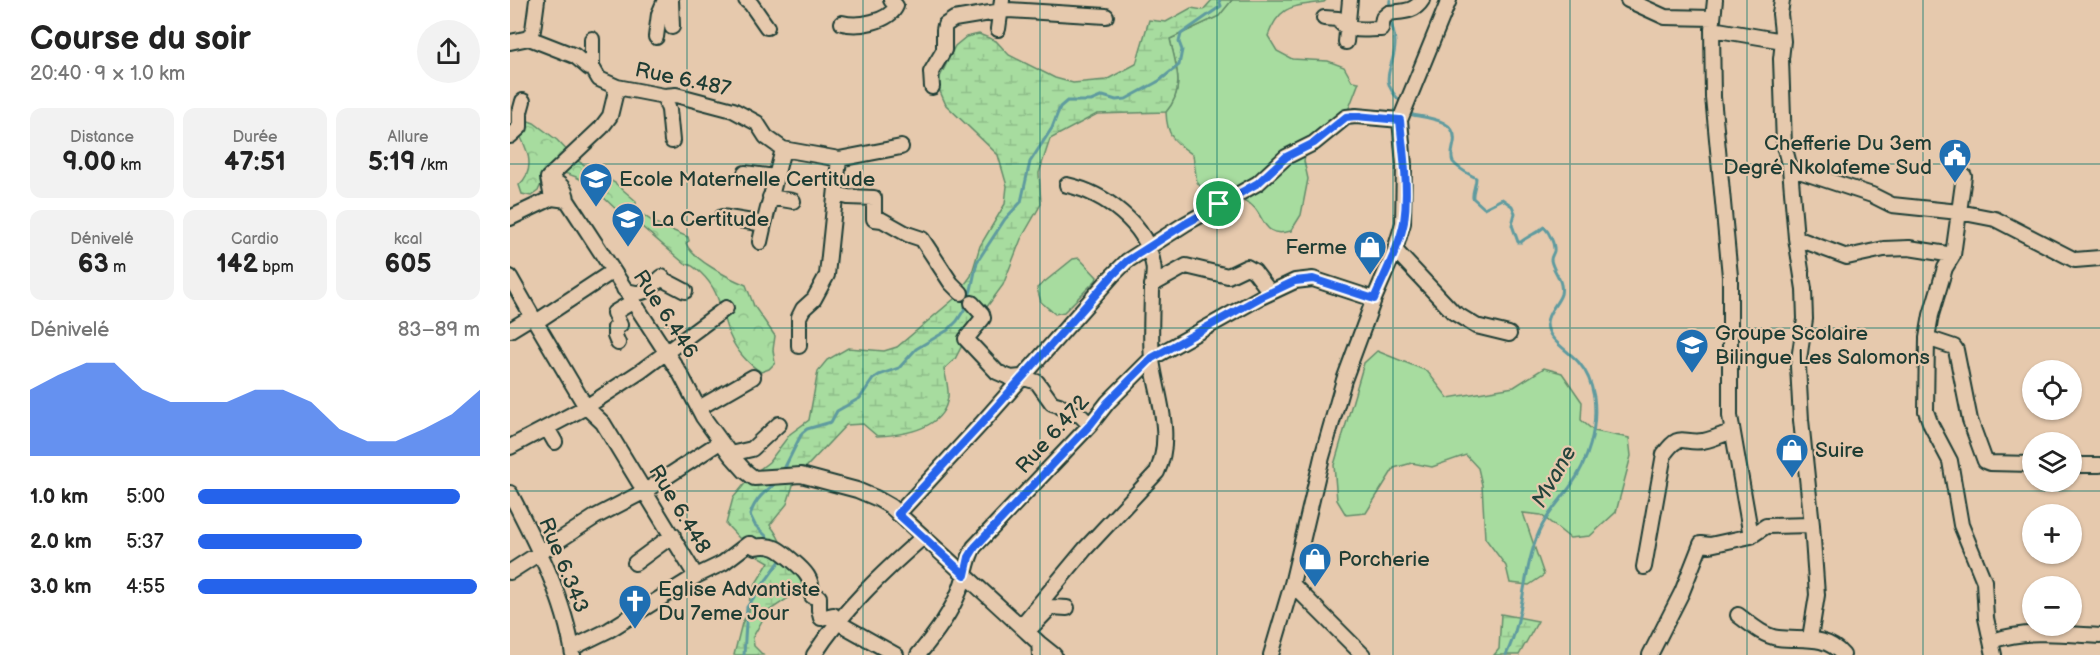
<!DOCTYPE html>
<html lang="fr">
<head>
<meta charset="utf-8">
<style>
	body { margin:0; font-family:"Balsamiq Sans",sans-serif; background:#f2f2f2; color:#222; height:100vh; display:flex; flex-direction:column; font-size:22px; white-space:nowrap }
	* { box-sizing:border-box; margin:0 }
	p { font-size:20px; color:#767676 }
	.icon { flex:none; width:33px; height:33px; fill:none; stroke:currentColor; stroke-width:2; stroke-linecap:round; stroke-linejoin:round }
	.map { position:relative; flex:1; overflow:hidden }
	.panel { display:flex; flex-direction:column; background:#fff; width:510px }
	.panel>* { flex:none }
	.controls { position:absolute; left:1512px; top:360px; display:grid; gap:12px }
	.controls a { display:grid; place-items:center; width:60px; height:60px; border-radius:50%; background:#fff; box-shadow:0 2px 4px #0004; font-size:30px }
	.pin { position:absolute; display:grid; place-items:center; width:51px; height:51px; color:#fff; margin:-26px; border:3px solid #fff; border-radius:50%; box-shadow:0 2px 6px #0007 }
	.round { display:grid; place-items:center; flex:none; width:63px; height:63px; border-radius:32px; background:#f2f2f2 }
	.overview { display:flex; align-items:center; justify-content:space-between; height:102px; padding:0 30px }
	h1 { font-size:33px; font-weight:700; line-height:45px }
	.stats { display:grid; grid-template-columns:repeat(3,1fr); gap:9px; height:102px; padding:6px 30px }
	.stats div { display:grid; align-content:center; border-radius:12px; background:#f2f2f2; text-align:center }
	.stats b { font-size:26px; font-weight:700 }
	.stats small { font-size:16px; font-weight:400 }
	.stats p { font-size:16px }
	.chart { height:168px; padding:12px 30px }
	.chart p { display:flex; justify-content:space-between }
	.chart svg { width:100%; height:108px; margin-top:6px; fill:#2563eb; opacity:.7 }
	ul { padding:0 30px; list-style:none; font-size:20px }
	li { display:grid; grid-template-columns:96px 72px 1fr; align-items:center; height:45px }
	li i { height:15px; border-radius:8px; background:#2563eb }
	main { display:flex; flex:1; min-height:0 }
	.map>svg:first-child { display:block }
</style>
</head>
<body>
<main>
<section class="panel">
<div class="overview"><div><h1>Course du soir</h1><p>20:40 · 9 × 1.0 km</p></div><a class="round"><svg class="icon" aria-label="share" viewBox="0 0 24 24"><path d="M12 15V3M7 8l5-5 5 5M5 13v7h14v-7"/></svg></a></div>
<div class="stats">
<div><p>Distance</p><b>9.00<small> km</small></b></div>
<div><p>Durée</p><b>47:51</b></div>
<div><p>Allure</p><b>5:19<small> /km</small></b></div>
</div>
<div class="stats">
<div><p>Dénivelé</p><b>63<small> m</small></b></div>
<div><p>Cardio</p><b>142<small> bpm</small></b></div>
<div><p>kcal</p><b>605</b></div>
</div>
<div class="chart"><p><span>Dénivelé</span>83–89 m</p>
<svg viewBox="0 0 160 44" preserveAspectRatio="none"><path d="M0 44V17L10 11L20 6L30 6L40 17L50 22L60 22L70 22L80 17L90 17L100 22L110 33L120 38L130 38L140 33L150 27L160 17V44z"/></svg>
</div>
<ul>
<li><b>1.0 km</b>5:00<i style="width:93%"></i></li>
<li><b>2.0 km</b>5:37<i style="width:58%"></i></li>
<li><b>3.0 km</b>4:55<i style="width:99%"></i></li>
</ul>
</section>
<div class="map">
<svg width="1590" height="655" viewBox="0 0 1590 655">
	<defs>
		<pattern id="forest-crowns" width="20" height="18" patternUnits="userSpaceOnUse" patternTransform="scale(1.5)"><rect width="20" height="18" fill="#a7dc9f"/><path d="M2 6a3 3 0 1 1 6 0M12 15a3 3 0 1 1 6 0" fill="none" stroke="#8fbe8a"/></pattern>
		<pattern id="wetland-marsh" width="20" height="14" patternUnits="userSpaceOnUse" patternTransform="scale(1.5)"><rect width="20" height="14" fill="#a7dc9f"/><path d="M1 5h8M5 5V1M11 12h8M15 12V8" fill="none" stroke="#8fbe8a"/></pattern>
	</defs>
	<rect width="100%" height="100%" fill="#e6c9ad"/>
	<filter id="ink" filterUnits="userSpaceOnUse"><feTurbulence type="fractalNoise" baseFrequency=".0167" numOctaves="2"/><feDisplacementMap in="SourceGraphic" scale="12" xChannelSelector="R" yChannelSelector="G"/><feConvolveMatrix kernelMatrix="1 2 1 2 8 2 1 2 1" color-interpolation-filters="sRGB"/></filter>
	<g filter="url(#ink)">
		<path fill="#a7dc9f" stroke="#638c6a" stroke-width="1.5" d="M722 0H816L814 2C784 7 770 3 758 36L767 51 782 59 818 61 834 67 842 81 849 82 839 108 798 144 794 161 798 179 791 215 781 231C748 240 757 210 735 201 725 196 709 198 698 197L687 182 683 155C664 141 657 137 656 112 676 88 666 67 660 39L709 16Z
			M569 258 587 277 586 280 554 312 545 314 531 302 527 288 563 259Z
			M867 351 917 371 938 398 1004 387 1034 368 1052 373 1072 402 1071 420 1084 431 1119 438 1121 456 1106 512 1080 536 1060 538 1031 515 1013 513 1034 575 1019 585 1000 583 996 566 975 538 972 485 968 468 956 455 922 467 902 463 884 468 856 513 836 515 827 500 824 465 854 363Z"/>
		<path fill="url(#forest-crowns)" stroke="#638c6a" stroke-width="1.5" d="M16 120 24 123 47 140 66 160 105 183 126 201V210L145 223 178 237 179 241 176 243C181 259 221 279 236 285L244 306 265 336 263 350 265 363 259 369 251 372C238 364 226 350 220 336 209 311 212 293 191 273 185 268 182 264 175 264L117 214 110 213C87 192 69 168 36 173L28 191 21 196 12 194 9 185C28 168 16 146 6 128Z"/>
		<path fill="url(#wetland-marsh)" stroke="#638c6a" stroke-width="1.5" d="M702 0H722L709 16 660 39C666 66 676 89 656 112L587 114 540 139 529 173 531 204 511 239 493 285 460 330 445 359 434 369C436 378 439 389 438 397 434 430 393 435 367 436L353 424 336 425 285 479 277 504 260 525C273 541 271 548 280 563 285 573 293 576 295 587L257 612 243 637 244 646 253 655H224L232 623 239 611 240 593 259 562 243 553 216 524 223 498 242 475 259 462 280 434 299 420 308 371 317 360 338 348 374 351 387 347 444 299 461 276 470 246 495 204 497 186 488 155 436 105 429 89V79L445 46 456 37 469 34 486 41 499 55 545 78 563 83 596 80 626 64 639 20 656 22 681 8 693 10Z
			M991 614 1028 621 1009 655H984L989 649Z"/>
		<g fill="none" stroke-linecap="round" stroke-linejoin="round">
			<path stroke="#5f9b9f" stroke-width="3" d="M879 10 880 0
				M880 19C882 26 885 35 885 43 885 70 866 77 891 102
				M899 112 903 115C919 118 948 120 944 143 943 149 940 156 943 162 948 169 959 174 966 178 966 186 962 191 963 198L974 208 992 199 1002 206 1005 213 1002 225 1008 242H1011C1019 235 1026 234 1034 227 1039 232 1045 244 1044 251 1043 255 1041 256 1041 260 1043 272 1054 280 1051 294 1048 304 1037 312 1037 323 1037 341 1060 351 1070 364 1078 373 1082 386 1084 397 1088 429 1078 462 1060 487 1049 502 1036 515 1029 532 1012 571 1015 617 996 655
				M273 471 292 433 297 429 321 422 327 411 350 398 363 379 369 375 389 368 406 349 438 330 447 321 454 310 461 290 467 262 495 219 511 202 520 162 542 128 550 107 557 101H581L593 96 606 100 616 99 649 81 669 65 672 50 669 42 671 34 711 6 709 0
				M263 543 245 525 240 515C245 499 255 491 268 482
				M234 655 237 607 272 558"/>
			<g stroke="#1f3d34" stroke-width="18">
				<path id="minor" d="M161 0 162 27
					M236 0 241 4 257 27
					M1118 0 1155 17 1203 18
					M1205 0 1202 29 1203 97 1220 276V416L1241 536
					M1272 0 1270 14 1273 41 1271 59 1274 145 1280 168 1362 195 1382 205 1449 212 1454 176
					M814 18 828 19C835 33 856 29 869 29H871L873 18 879 13C891 11 904 13 912 0
					M332 23C348 27 379 22 386 6L381 0
					M488 29 492 0
					M1202 29 1273 41
					M146 37 149 14 155 0
					M19 38 65 56 79 68 82 67 89 79 107 87 154 96 166 95 223 110 247 123 256 137 273 149 329 159 391 147
					M82 39V67
					M0 42 19 38 23 30 27 0
					M836 42 840 0
					M422 87 421 72 434 50V30L435 25 444 19 498 10 596 16
					M154 96 159 110 162 141
					M0 136 10 127V112L13 101
					M1280 168 1286 238 1337 257 1374 249 1399 248 1443 255
					M235 173 265 177
					M38 178C49 183 56 187 57 200
					M326 194 338 197 364 198V219L372 220 397 234 412 239 441 283 451 293
					M260 197 283 201
					M42 198 38 178 91 128 100 116 107 87
					M212 217 254 224 273 149
					M0 218 42 198 57 200 171 375 193 417 220 454 242 449 269 424
					M1286 238 1294 289 1295 319 1288 366 1291 420 1302 525 1307 595 1300 638
					M250 242 254 224
					M885 250 943 312 966 326 999 334
					M0 277 21 314 18 319 0 330
					M642 285 676 266 718 276 737 267 744 271 760 292
					M114 289C130 299 140 289 152 277L154 280 175 291
					M462 303 472 314 473 318 456 339 487 372 501 378 511 377 527 382 542 403 549 405 559 414H569L580 425
					M21 314 76 407 93 423 186 576 99 630 62 648
					M26 322 103 271
					M1417 338 1444 347 1446 350 1460 420 1475 461 1480 463 1522 464
					M108 343 105 336V328L110 325 104 313 122 302
					M289 346V317L293 309 304 299 317 275 329 159
					M189 408 243 377
					M37 428 45 442
					M0 447 76 407 131 371 216 308
					M220 454 235 471 244 478 291 475 347 490 366 498 380 506 517 632 541 607 557 608
					M1562 465H1590
					M0 493C26 543 55 599 63 655
					M388 514 472 423 602 276 617 261 675 224 748 183 776 157 804 143 836 117 846 116 890 120
					M125 563 163 535
					M1134 567 1154 454C1171 431 1171 444 1193 441 1203 439 1212 435 1222 431
					M0 572 85 517 135 491 210 442
					M186 576 213 563 238 544H241L245 547C263 543 270 550 283 561 295 571 303 579 302 596L309 597V610L311 618 323 615 327 622 386 655
					M782 584 853 655
					M1228 615C1239 623 1253 636 1268 638 1292 641 1315 634 1333 655
					M511 626 575 549 647 472C664 435 647 397 642 360 640 339 642 308 642 287 643 279 645 271 643 264 637 224 594 193 557 185
					M517 632 529 643 530 655
					M1482 641C1517 629 1554 634 1590 636
					M529 643 544 655
					M304 655C333 610 372 573 412 538
					M408 655C424 636 440 615 449 592 456 577 456 561 464 547L580 425 598 402 642 358 751 297 785 281 803 279 864 299
					M761 655 782 584 812 457 834 380 864 299 885 250 893 223 894 165 890 120 939 0
					M1140 655 1172 592 1191 544 1200 545 1241 536 1256 526 1302 525
					M1484 655 1476 618 1474 581 1451 525 1440 461 1421 425 1416 411 1417 338 1421 315 1435 268 1443 255 1449 212 1485 219 1565 260 1590 258"/>
			</g>
			<use href="#minor" stroke="#e6c9ad" stroke-width="14"/>
		</g>
	</g>
	<g fill="none" stroke-linecap="round" stroke-linejoin="round" filter="url(#ink)">
		<g stroke="#fff" stroke-width="12">
			<path id="route" d="M846 116 890 120C893 153 899 188 894 222 889 248 874 275 864 299L803 279 785 281 751 297 642 358 598 402 580 425 465 547 459 557 455 575 388 514 472 423 602 276 617 261 675 224 748 183 776 157 804 143 836 117Z"/>
		</g>
		<use href="#route" stroke="#2563eb" stroke-width="8"/>
	</g>
	<path fill="none" stroke="#0f766e" stroke-width="1.5" stroke-opacity="0.55" d="M177 0V655M353 0V655M530 0V655M707 0V655M883 0V655M1060 0V655M1237 0V655M1413 0V655M0 164H1590M0 328H1590M0 491H1590"/>
	<defs>
		<g id="civic-pin" transform="scale(1.725)"><path d="M0 17L-7.5 6A9.5 9.5 0 1 1 7.5 6Z" fill="#1f6fb2" stroke="#e6c9ad"/><path d="M-.6-6.5H3V-4.5H.6V-3L4-1V1h2V6H-6V1h2V-1L-.6-3ZM-1.2 2.5V6h2.4V2.5Z" fill="#fff"/></g>
		<g id="school-pin" transform="scale(1.725)"><path d="M0 17L-7.5 6A9.5 9.5 0 1 1 7.5 6Z" fill="#1f6fb2" stroke="#e6c9ad"/><path d="M0-5L7-2L0 1L-7-2ZM-4 1L0 2.5L4 1V4Q0 6-4 4Z" fill="#fff"/></g>
		<g id="shop-pin" transform="scale(1.725)"><path d="M0 17L-7.5 6A9.5 9.5 0 1 1 7.5 6Z" fill="#1f6fb2" stroke="#e6c9ad"/><path d="M-5-2.5h2.3a2.7 3.5 0 0 1 5.4 0H5L5.5 6h-11ZM-1.5-2.5h3a1.5 2.3 0 0 0-3 0Z" fill="#fff"/></g>
		<g id="church-pin" transform="scale(1.725)"><path d="M0 17L-7.5 6A9.5 9.5 0 1 1 7.5 6Z" fill="#1f6fb2" stroke="#e6c9ad"/><path d="M-1.2-6h2.4v3.5h3.3v2.4h-3.3V6h-2.4V-.1h-3.3v-2.4h3.3Z" fill="#fff"/></g>
	</defs>
	<g fill-rule="evenodd">
		<use href="#civic-pin" x="1445" y="155"/>
		<use href="#school-pin" x="86" y="179"/>
		<use href="#school-pin" x="118" y="219"/>
		<use href="#shop-pin" x="860" y="247"/>
		<use href="#school-pin" x="1182" y="345"/>
		<use href="#shop-pin" x="1282" y="450"/>
		<use href="#shop-pin" x="805" y="559"/>
		<use href="#church-pin" x="125" y="601"/>
	</g>
	<g text-anchor="middle" stroke-width="4.5" stroke-linejoin="round" paint-order="stroke">
		<g font-size="21" fill="#1f3d34" stroke="#e6c9ad">
			<text transform="translate(173 79) rotate(12)" y="7">Rue 6.487</text>
			<text transform="translate(156 314) rotate(57)" y="7">Rue 6.446</text>
			<text transform="translate(542 434) rotate(-48)" y="7">Rue 6.472</text>
			<text transform="translate(170 509) rotate(59)" y="7">Rue 6.448</text>
			<text transform="translate(54 565) rotate(68)" y="7">Rue 6.343</text>
		</g>
		<g font-size="21" fill="#1f3d34" stroke="#e6c9ad" text-anchor="start">
			<text x="1422" y="150" text-anchor="end">Chefferie Du 3em<tspan x="1422" dy="24">Degré Nkolafeme Sud</tspan></text>
			<text x="109" y="186">Ecole Maternelle Certitude</text>
			<text x="141" y="226">La Certitude</text>
			<text x="837" y="254" text-anchor="end">Ferme</text>
			<text x="1205" y="340">Groupe Scolaire<tspan x="1205" dy="24">Bilingue Les Salomons</tspan></text>
			<text x="1305" y="457">Suire</text>
			<text x="828" y="566">Porcherie</text>
			<text x="148" y="596">Eglise Advantiste<tspan x="148" dy="24">Du 7eme Jour</tspan></text>
		</g>
		<g font-size="22" font-style="italic" fill="#24453d" stroke="#e6c9ad">
			<text transform="translate(1043 476) rotate(-60)" y="8">Mvane</text>
		</g>
	</g>
</svg>
<div class="controls">
<a><svg class="icon" aria-label="locate" viewBox="0 0 24 24"><circle cx="12" cy="12" r="6"/><path d="M12 2v4M12 18v4M2 12h4M18 12h4"/></svg></a>
<a><svg class="icon" aria-label="layers" viewBox="0 0 24 24"><path d="M12 4l9 5-9 5-9-5zM3 14l9 5 9-5"/></svg></a>
<a>+</a>
<a>−</a>
</div>
<div class="pin" style="left:709px;top:204px;background:#1e9e55"><svg class="icon" aria-label="arrive" viewBox="0 0 24 24"><path d="M6 21V4h12l-3 4 3 4H6"/></svg></div>
</div>
</main>
</body>
</html>
